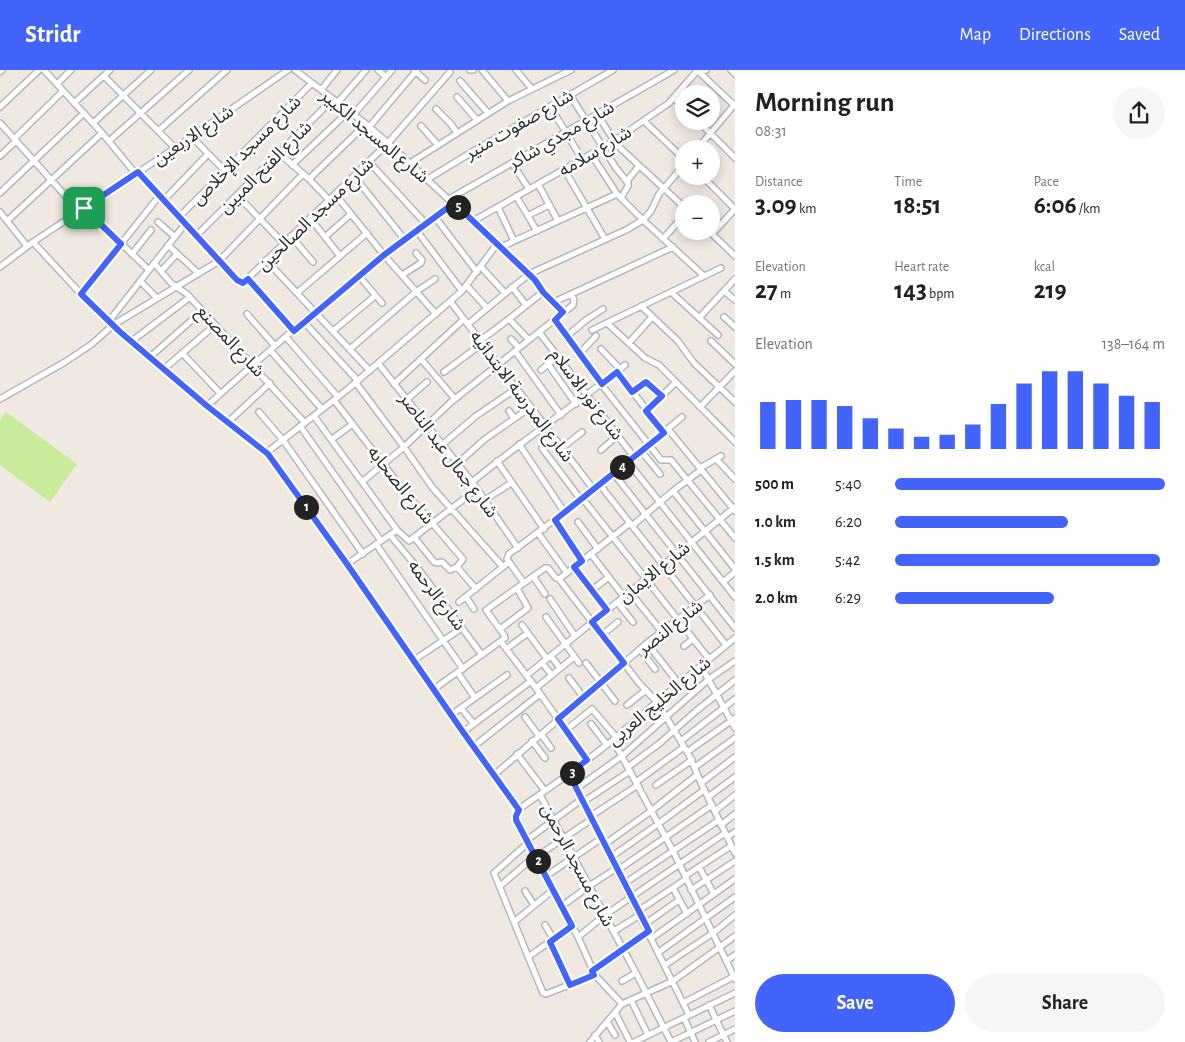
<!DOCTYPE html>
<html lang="en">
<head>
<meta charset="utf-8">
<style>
	body { margin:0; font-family:"Alegreya Sans","Noto Sans Arabic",sans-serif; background:#f6f6f6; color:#202124; height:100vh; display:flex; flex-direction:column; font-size:19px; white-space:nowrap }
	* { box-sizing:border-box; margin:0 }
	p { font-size:16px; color:#757577 }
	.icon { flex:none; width:28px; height:28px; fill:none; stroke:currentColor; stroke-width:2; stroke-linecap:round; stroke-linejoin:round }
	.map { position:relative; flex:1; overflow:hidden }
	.drawer { display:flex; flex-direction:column; background:#fff; width:450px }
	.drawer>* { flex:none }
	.controls { position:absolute; left:675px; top:15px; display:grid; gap:10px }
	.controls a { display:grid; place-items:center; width:45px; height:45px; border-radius:50%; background:#fff; box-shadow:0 2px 12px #0003; font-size:25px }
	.pin { position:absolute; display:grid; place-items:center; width:42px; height:42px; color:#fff; margin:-21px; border-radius:10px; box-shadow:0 2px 8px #0006 }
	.km { position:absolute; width:25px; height:25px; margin:-12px; border-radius:50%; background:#222; color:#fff; font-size:14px; line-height:25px; text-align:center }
	.round { display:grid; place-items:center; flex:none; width:52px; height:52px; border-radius:26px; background:#f6f6f6 }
	.overview { display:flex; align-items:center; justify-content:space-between; height:85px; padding:0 20px }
	h1 { font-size:28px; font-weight:600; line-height:38px }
	.metrics { display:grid; grid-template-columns:repeat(3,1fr); gap:8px; height:85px; padding:5px 20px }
	.metrics div { display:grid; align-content:center }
	.metrics b { font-size:25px; font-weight:600 }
	.metrics small { font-size:14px; font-weight:400 }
	.metrics p { font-size:14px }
	.chart { height:140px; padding:10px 20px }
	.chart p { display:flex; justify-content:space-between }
	.chart svg { width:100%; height:90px; margin-top:5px; stroke:#4264fb; stroke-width:6 }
	.primary-button { display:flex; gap:10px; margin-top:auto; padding:10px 20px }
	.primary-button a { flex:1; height:58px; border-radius:30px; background:#4264fb; color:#fff; font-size:20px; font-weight:600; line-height:58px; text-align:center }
	.primary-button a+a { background:#f6f6f6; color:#202124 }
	ul { padding:0 20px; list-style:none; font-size:16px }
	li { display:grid; grid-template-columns:80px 60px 1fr; align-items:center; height:38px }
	li i { height:12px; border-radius:6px; background:#4264fb }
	header { display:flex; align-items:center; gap:30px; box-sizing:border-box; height:70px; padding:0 25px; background:#4264fb; color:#fff }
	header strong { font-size:24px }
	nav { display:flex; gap:28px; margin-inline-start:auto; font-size:18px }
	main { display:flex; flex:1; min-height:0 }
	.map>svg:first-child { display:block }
</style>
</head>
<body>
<header>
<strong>Stridr</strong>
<nav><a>Map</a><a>Directions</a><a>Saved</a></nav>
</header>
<main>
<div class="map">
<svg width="735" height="972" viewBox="0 0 735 972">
	<rect width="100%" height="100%" fill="#efe9e1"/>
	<path fill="#c9ec9a" d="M6 342 77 394 50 432 0 395V351Z"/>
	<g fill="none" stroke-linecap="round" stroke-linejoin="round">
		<g stroke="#b4b7c1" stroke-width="8">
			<path id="street" d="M44 0 102 63 136 104
				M295 0 366 54 388 73 535 210 543 222 563 242
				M378 0 386 7
				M414 0 425 10
				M470 0H473
				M482 0 508 31
				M516 0 532 19
				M731 0 735 4
				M698 1 735 36
				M0 2 2 0
				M104 6 175 78
				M460 11 488 43
				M57 14 71 0
				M321 20 337 0
				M570 25 616 98 628 113V116L621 128
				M457 27 477 50
				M674 28 684 38
				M338 32 366 0
				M74 33 110 0
				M550 36 582 89
				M0 37 39 0
				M436 39 451 54 457 63
				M354 44 392 0
				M597 44 617 75 684 137
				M644 51 684 89
				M698 51 735 88
				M0 53 79 141
				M93 53 151 0
				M370 56 417 0
				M421 56 438 75
				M158 61 227 0
				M191 66 225 101
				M14 69 63 21
				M109 71 189 0
				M697 79 735 34
				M279 83 309 109 329 130
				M591 84 617 124 643 150 704 206
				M0 86 16 71
				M369 92 426 154
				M410 93 508 31 571 0
				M512 93 529 119
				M292 95 349 41
				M564 99 605 169
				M138 102 237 210 243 213 388 73 450 2
				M354 106 405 170
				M702 106 735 139 712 164
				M309 109 366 54
				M426 110 477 79 613 0
				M627 111 639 96
				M538 114 558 151
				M0 123 84 43
				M335 124 384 185 436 244
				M237 125 283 173
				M516 126 537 161
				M449 129 674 0
				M164 130 208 84
				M498 137 514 171
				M84 138 149 200
				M0 142 27 176
				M529 145 549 135
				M179 147 312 13
				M435 147 477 202
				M310 148 340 186
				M7 151 102 63
				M473 151 614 71 669 33 696 2 706 0
				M158 152 175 167
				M417 161 462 221
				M709 161 735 186
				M196 166 333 29
				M291 166 313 192
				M325 167 351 144
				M663 169 684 145
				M33 172 81 224 119 261 207 336 268 384 347 494 473 677 519 739
				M168 175 198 203
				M501 177 617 124
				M132 184 151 160
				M266 190 370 301
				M154 193 171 213 187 224 305 353
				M0 197 33 172 175 78 288 0
				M481 197 505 223
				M161 201 177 184
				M402 205 421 193 422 190 416 183
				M359 206 382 233
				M248 209 294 261
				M140 211 157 228
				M467 216 487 238
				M512 217 526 235
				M724 221 735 230
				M671 222 718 265
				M297 223 367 163
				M81 224 160 125
				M450 231 594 420
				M554 232 673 177
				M641 236 678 271 694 293 735 332
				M247 244 275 276
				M724 247 735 257
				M699 248 735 209
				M509 249 543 222
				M555 250 601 314 661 390H671L735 468
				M109 251 185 154
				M304 252 358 311
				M607 253 645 288 659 295 735 372
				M468 254 529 204 626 160 643 150 651 141 659 124 684 95
				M592 260 721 198
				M333 261 375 226
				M539 262 634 387
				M567 266 586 250 603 239
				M286 267 338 327
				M511 269 519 278
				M481 270 509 249 529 270
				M132 271 190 227
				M711 271 735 294
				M629 273 652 247
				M350 279 417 221 435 209
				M601 279 620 299
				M270 280 322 339
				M515 281 561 345
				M182 283 220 323
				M579 284 596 266
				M150 287 202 241
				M421 289 455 329
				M378 293 472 412 518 478
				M548 294 576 334
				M164 299 215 255
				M541 300 558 286
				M617 301 664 363
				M444 302 483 273
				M356 313 404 377 432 417 503 497
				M394 314 464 249
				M633 322 646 312 662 326
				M0 329 65 292 92 274 113 255 219 191 303 104
				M334 330 400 416 463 489 457 497
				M406 330 427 312
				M207 336C286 264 368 196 454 133
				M700 337 735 301
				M509 341 514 348
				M646 341 675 313
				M259 342 283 370 363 484
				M314 346 397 460
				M227 353 270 313
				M300 356 381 471
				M668 359 735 441
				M332 369 353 354
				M443 374 476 346 517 318
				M519 374 565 443
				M542 378 581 430
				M562 378 582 362
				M601 380 618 365
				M641 381 660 404
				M266 383 348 319 462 221 497 174
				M716 389 735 409
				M497 391 544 459
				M628 392 735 527
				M457 394 485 369 531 337
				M700 398 721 386
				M614 404 735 558
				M363 411 404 377 451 332 573 235 574 231 572 224
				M472 412C522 371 575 335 625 295
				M600 415 726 575
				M673 421 735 499
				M583 429 709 589
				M485 430 511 413
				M555 450 582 491
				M578 452 598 479
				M632 456 673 421 701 400
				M538 463 567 503
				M390 465 416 496 482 585
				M414 467 434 492 437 493 442 492 450 500 457 497 476 519
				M376 474 463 599
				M591 484 624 527
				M347 494 397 460 409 471 477 419
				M574 497 607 540
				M533 506 545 524
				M559 509 630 453
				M723 512 735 502
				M524 513 507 489 509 484 594 420 682 347
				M592 520 609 507
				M630 522 662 562
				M466 527 474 539
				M550 529 575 566
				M459 532 509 492
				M617 532 633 552
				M546 547 579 593
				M522 555 547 589
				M500 559 528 538 517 518
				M602 565 618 552
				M501 572 536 618 587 690
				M647 573 679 614
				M684 576 693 569
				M506 579 528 563
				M640 579 655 599
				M551 586 560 598
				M414 590 462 558
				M542 593 552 605
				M586 593 615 631
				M701 596 735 658
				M458 603 475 628
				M527 605 735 437
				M569 608 584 628
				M536 618 574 587
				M434 619 505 568 504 565 486 540 545 498H548L556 508 559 509 639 613 657 632 689 685 701 713 735 783
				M627 635 646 620
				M461 638 474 654
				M451 645 507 605
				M525 647 539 666
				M591 654 607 675
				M566 660 592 639 616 667
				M463 662 531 611
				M541 664 551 678
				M613 670 673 781 735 909
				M532 671 545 688
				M681 671 735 629
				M473 677 540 624
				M687 682 735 648
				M517 684 545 721
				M628 697 660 673 696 641 735 610
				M695 697 735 668
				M569 704 689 945
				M493 706 647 573 710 525
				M636 712 684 677
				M701 713 735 687
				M656 715 692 690
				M577 718 622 686 709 609 735 591
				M540 725 636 903 671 972
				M708 727 735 707
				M583 732 630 701
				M715 741 735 725
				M591 746 638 715
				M721 755 735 744
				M727 767 735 762
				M527 770 582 729
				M528 773 494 803 543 923 546 924 595 905
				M605 774 651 741 697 705
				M536 787 592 749
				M611 787 658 754 704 720
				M699 797 714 824
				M618 800 712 735
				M546 806 602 768
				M685 806 731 776
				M625 813 719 750
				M500 816 535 786
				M673 818 687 844
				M691 820 735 791
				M525 821 534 835
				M562 836 589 816 617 798
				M638 841 686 809
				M514 852 553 820
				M645 854 679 830
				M545 855 554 870
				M614 861 640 845
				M578 867 605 845 725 763
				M652 868 735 809
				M551 872 570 915
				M659 882 735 827
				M528 887 572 856
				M726 891 735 885
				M665 895 713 863 735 845
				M592 901 649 861
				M622 911 636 903
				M631 930 648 965
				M683 933 735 906
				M622 934 595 905 578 867 517 750 516 746 519 739 569 704 613 670 657 632 735 568
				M709 935 727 972
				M615 942 630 972
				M684 948 695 972
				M607 952 615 965
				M595 965 599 972
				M590 972 622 934 673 911 735 866
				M634 972 735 923
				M671 972 735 941
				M709 972 735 959"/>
		</g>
		<use href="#street" stroke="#fff" stroke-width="5"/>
	</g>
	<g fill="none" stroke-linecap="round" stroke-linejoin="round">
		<g stroke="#fff" stroke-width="10">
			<path id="route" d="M138 102 237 210 243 213 248 209 294 261 384 185 454 133 535 210 543 222 563 242 555 250 602 314 617 302 632 322 646 312 662 326 646 341 664 363 555 450 582 491 574 497 607 540 592 552 624 593 558 649 587 690 569 704 649 861 592 901 594 905 570 915 550 872 572 856 516 750V746L519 740 463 662 347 494 268 384 207 336 119 261 81 224 121 174 84 138Z"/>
		</g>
		<use href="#route" stroke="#4264fb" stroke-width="6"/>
	</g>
	<g text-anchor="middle" stroke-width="5" stroke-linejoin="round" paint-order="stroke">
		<g font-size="18" fill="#2e2e2e" stroke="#fff">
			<text transform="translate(519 54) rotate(-30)" y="6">شارع صفوت منير</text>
			<text transform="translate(193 65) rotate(-34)" y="6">شارع الاربعين</text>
			<text transform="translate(561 65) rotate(-30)" y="6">شارع مجدي شاكر</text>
			<text transform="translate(375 66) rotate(40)" y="6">شارع المسجد الكبير</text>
			<text transform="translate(246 80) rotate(-45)" y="6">شارع مسجد الإخلاص</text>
			<text transform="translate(595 81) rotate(-31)" y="6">شارع سلامه</text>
			<text transform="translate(265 97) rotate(-45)" y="6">شارع الفتح المبين</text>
			<text transform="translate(315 144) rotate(-44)" y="6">شارع مسجد الصالحين</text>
			<text transform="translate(231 271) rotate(47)" y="6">شارع المصنع</text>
			<text transform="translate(587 324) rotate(53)" y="6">شارع نور الاسلام</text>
			<text transform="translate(522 326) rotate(53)" y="6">شارع المدرسة الابتدائيه</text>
			<text transform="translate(449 385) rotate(53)" y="6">شارع جمال عبد الناصر</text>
			<text transform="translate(401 415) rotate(51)" y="6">شارع الصحابه</text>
			<text transform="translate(654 502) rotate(-39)" y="6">شارع الايمان</text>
			<text transform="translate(437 525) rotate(53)" y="6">شارع الرحمه</text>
			<text transform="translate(670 557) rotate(-38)" y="6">شارع النصر</text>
			<text transform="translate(659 631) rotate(-40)" y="6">شارع الخليج العربى</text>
			<text transform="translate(578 795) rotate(62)" y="6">شارع مسجد الرحمن</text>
		</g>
	</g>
</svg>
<div class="controls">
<a><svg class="icon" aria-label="layers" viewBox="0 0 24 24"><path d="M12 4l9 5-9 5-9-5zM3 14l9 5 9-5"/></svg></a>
<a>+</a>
<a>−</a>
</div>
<div class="pin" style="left:84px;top:138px;background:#1e9e55"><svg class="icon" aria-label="arrive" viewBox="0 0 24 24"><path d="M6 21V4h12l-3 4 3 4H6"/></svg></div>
<b class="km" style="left:306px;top:437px">1</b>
<b class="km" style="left:538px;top:791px">2</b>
<b class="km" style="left:572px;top:703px">3</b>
<b class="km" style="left:622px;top:397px">4</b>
<b class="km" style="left:458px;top:137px">5</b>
</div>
<section class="drawer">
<div class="overview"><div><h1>Morning run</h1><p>08:31</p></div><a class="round"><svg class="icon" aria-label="share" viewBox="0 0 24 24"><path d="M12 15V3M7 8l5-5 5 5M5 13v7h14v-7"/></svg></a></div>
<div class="metrics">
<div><p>Distance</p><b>3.09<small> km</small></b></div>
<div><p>Time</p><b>18:51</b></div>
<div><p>Pace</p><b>6:06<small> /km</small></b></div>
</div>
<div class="metrics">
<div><p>Elevation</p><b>27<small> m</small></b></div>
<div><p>Heart rate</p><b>143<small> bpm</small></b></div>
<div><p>kcal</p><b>219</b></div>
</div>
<div class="chart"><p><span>Elevation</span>138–164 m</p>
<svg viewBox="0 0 160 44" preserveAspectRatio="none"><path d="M5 44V21M15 44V20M25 44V20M35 44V23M45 44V29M55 44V34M65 44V38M75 44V37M85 44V32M95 44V22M105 44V12M115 44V6M125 44V6M135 44V12M145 44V18M155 44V21"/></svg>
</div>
<ul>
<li><b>500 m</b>5:40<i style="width:100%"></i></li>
<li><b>1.0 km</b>6:20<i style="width:64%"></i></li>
<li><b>1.5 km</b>5:42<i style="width:98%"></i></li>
<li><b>2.0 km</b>6:29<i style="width:59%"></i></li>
</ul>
<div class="primary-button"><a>Save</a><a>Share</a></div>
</section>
</main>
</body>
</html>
